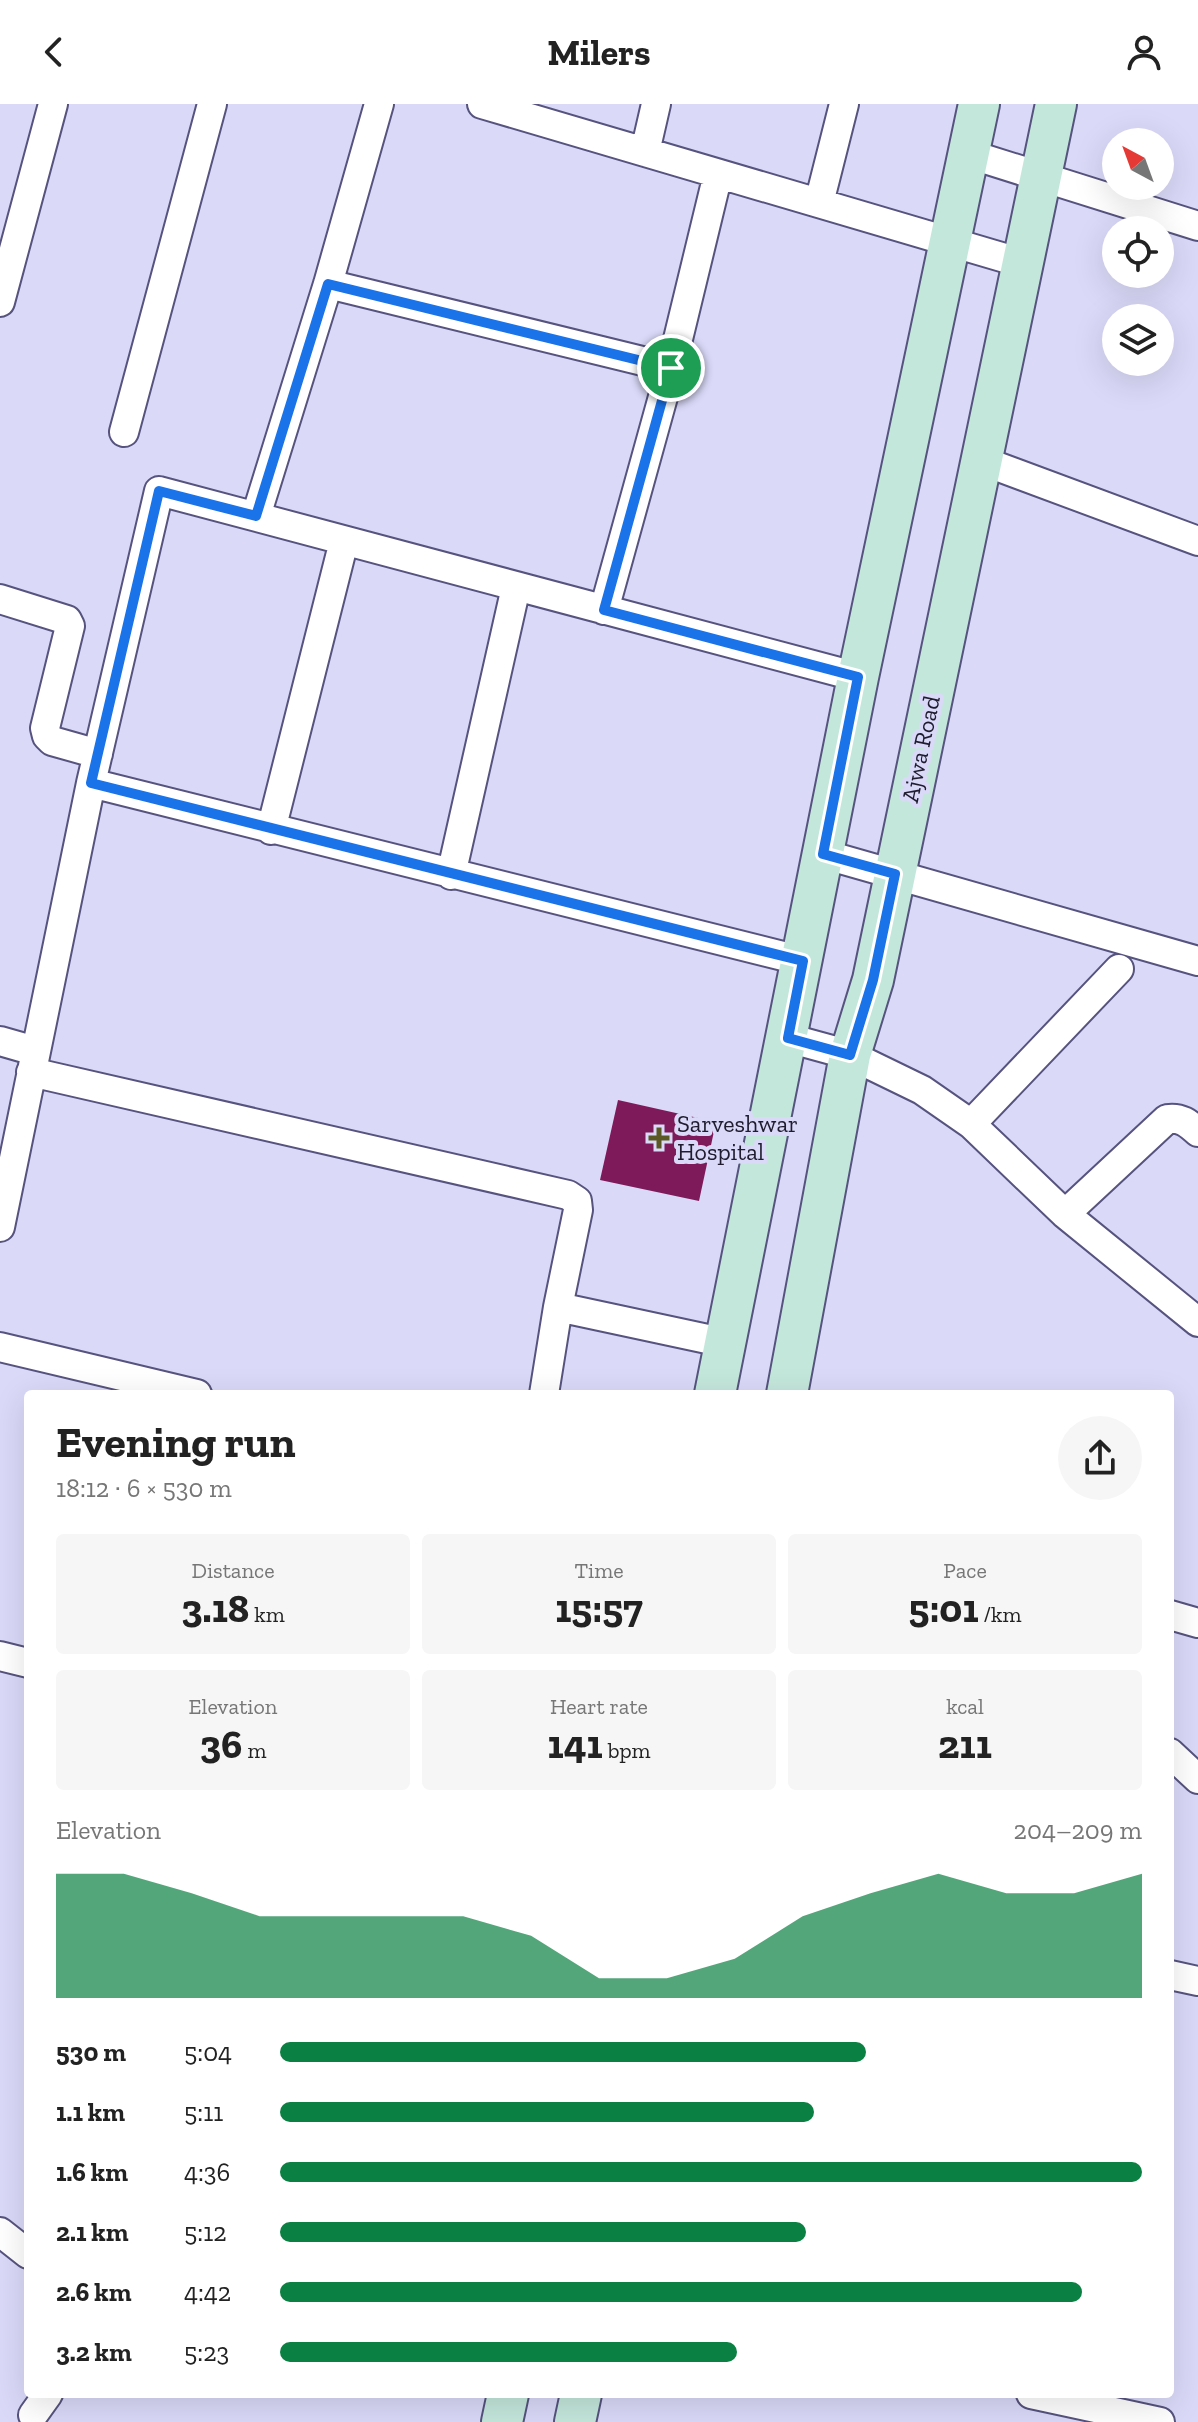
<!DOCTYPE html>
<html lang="en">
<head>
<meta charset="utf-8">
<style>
	body { margin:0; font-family:"Zilla Slab",serif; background:#f6f6f6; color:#222; height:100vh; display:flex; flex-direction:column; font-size:30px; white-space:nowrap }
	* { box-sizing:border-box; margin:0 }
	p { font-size:26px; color:#767676 }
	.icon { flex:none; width:44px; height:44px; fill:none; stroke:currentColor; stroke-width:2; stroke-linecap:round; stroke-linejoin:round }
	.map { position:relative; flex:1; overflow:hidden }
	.panel { position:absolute; left:24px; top:1286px; width:1150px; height:1008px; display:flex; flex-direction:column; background:#fff; border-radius:8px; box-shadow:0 8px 32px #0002 }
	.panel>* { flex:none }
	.needle { width:52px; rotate:319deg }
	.controls { position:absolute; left:1102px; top:24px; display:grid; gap:16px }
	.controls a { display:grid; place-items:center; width:72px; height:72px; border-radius:50%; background:#fff; box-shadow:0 8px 32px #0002; font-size:40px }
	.pin { position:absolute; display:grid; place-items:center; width:68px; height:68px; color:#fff; margin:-34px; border:4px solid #fff; border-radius:50%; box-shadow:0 2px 8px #0007 }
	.round { display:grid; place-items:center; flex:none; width:84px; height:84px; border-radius:42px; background:#f6f6f6 }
	.overview { display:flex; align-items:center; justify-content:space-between; height:136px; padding:0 32px }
	h1 { font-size:44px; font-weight:700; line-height:60px }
	.stats { display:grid; grid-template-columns:repeat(3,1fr); gap:12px; height:136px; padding:8px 32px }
	.stats div { display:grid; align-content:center; border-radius:8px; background:#f6f6f6; text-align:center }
	.stats b { font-size:40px; font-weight:700 }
	.stats small { font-size:22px; font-weight:400 }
	.stats p { font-size:22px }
	.chart { height:224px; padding:16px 32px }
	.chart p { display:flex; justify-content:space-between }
	.chart svg { width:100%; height:144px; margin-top:8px; fill:#0b8043; opacity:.7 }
	ul { padding:0 32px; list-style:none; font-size:26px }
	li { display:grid; grid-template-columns:128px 96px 1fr; align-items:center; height:60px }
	li i { height:20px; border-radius:10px; background:#0b8043 }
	header { display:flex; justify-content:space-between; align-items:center; height:104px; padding:0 32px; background:#fff; font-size:36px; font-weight:700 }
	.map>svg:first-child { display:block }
</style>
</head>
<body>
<header><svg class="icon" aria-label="back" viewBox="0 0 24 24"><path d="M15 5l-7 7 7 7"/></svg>Milers<svg class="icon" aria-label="person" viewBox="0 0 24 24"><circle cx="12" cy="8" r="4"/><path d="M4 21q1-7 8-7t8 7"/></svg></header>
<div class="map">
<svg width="1198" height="2318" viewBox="0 0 1198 2318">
	<rect width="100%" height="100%" fill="#dad9f8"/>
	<path fill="#7f1a5a" d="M618 996 716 1018 699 1097 600 1076Z"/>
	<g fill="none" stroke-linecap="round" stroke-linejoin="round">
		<g stroke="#56537e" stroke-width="32">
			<path id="minor" d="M482 0 1022 159
				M645 48 656 0
				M969 50 1198 122
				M819 99 844 0
				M328 180 671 264
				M0 198 53 0
				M124 328 212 0
				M980 356 1198 437
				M256 412 328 180 379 0
				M0 495 67 516 70 522 45 624 47 632 52 637 98 650
				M604 506 671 264 718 70
				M91 679 803 857
				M271 726 344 437
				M823 750 1198 857
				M451 771 516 483
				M788 934 850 951 922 986 971 1020 1065 1110 1198 1218
				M0 937 35 947
				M31 968 568 1091 577 1097 578 1106 558 1203 544 1290
				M971 1020 1119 865
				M1065 1110 1167 1015C1181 1013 1188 1019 1198 1028
				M0 1123 91 679 159 387 858 573
				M558 1203 726 1239
				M0 1243 197 1290
				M1170 1511 1198 1519
				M0 1552 28 1559
				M1170 1649 1198 1675
				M1170 1871 1198 1877
				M0 2128 28 2150
				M1031 2290 1160 2318
				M33 2311 48 2290"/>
		</g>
		<g stroke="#56537e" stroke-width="44">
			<path id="secondary" d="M715 1290 858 573 979 0
				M787 1290 850 951 873 876 1056 0
				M502 2318 508 2290
				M575 2318 581 2290"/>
		</g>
		<use href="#minor" stroke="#fff" stroke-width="28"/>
		<use href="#secondary" stroke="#c4e7dc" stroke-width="40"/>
	</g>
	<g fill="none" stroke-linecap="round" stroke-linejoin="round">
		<g stroke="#fff" stroke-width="16">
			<path id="route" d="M328 180 671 264 604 506 858 573 823 750 895 770 873 876 850 951 788 934 803 857 91 679 159 387 256 412Z"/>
		</g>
		<use href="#route" stroke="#1a73e8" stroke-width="10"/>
	</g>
	<path fill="#5a5824" stroke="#dad9f8" stroke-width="3" d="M655 1022h8v8h8v8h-8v8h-8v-8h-8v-8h8z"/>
	<g text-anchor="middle" stroke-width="8" stroke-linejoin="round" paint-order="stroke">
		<g font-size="24" fill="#1e1c2e" stroke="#dad9f8">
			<text transform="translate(921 645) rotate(-78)" y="8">Ajwa Road</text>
		</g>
		<g font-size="24" fill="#1e1c2e" stroke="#dad9f8" text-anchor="start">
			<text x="677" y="1028">Sarveshwar<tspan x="677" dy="28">Hospital</tspan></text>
		</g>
	</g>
</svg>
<div class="controls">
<a><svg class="needle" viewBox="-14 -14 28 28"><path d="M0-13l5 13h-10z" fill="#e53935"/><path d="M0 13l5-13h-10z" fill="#767676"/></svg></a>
<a><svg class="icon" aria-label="locate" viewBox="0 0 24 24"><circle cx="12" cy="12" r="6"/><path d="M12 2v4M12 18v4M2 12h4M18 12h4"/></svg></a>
<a><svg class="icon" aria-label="layers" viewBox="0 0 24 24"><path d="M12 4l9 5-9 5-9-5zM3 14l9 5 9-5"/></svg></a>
</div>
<div class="pin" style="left:671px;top:264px;background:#1e9e55"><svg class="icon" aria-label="arrive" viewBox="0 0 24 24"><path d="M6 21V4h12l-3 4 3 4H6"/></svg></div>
<section class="panel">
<div class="overview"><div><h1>Evening run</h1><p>18:12 · 6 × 530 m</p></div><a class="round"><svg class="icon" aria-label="share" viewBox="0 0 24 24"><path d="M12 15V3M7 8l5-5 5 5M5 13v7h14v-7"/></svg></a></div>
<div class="stats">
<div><p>Distance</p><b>3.18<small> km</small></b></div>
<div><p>Time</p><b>15:57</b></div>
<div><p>Pace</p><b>5:01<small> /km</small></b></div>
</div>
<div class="stats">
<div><p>Elevation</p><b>36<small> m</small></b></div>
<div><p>Heart rate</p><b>141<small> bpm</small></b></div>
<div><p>kcal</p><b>211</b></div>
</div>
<div class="chart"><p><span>Elevation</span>204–209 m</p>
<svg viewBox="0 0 160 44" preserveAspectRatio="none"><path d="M0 44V6L10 6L20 12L30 19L40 19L50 19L60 19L70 25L80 38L90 38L100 32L110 19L120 12L130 6L140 12L150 12L160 6V44z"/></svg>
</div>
<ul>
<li><b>530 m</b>5:04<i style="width:68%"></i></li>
<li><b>1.1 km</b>5:11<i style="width:62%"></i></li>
<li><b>1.6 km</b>4:36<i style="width:100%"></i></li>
<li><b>2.1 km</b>5:12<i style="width:61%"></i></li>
<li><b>2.6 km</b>4:42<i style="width:93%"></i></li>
<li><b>3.2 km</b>5:23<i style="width:53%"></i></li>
</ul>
</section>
</div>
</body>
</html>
